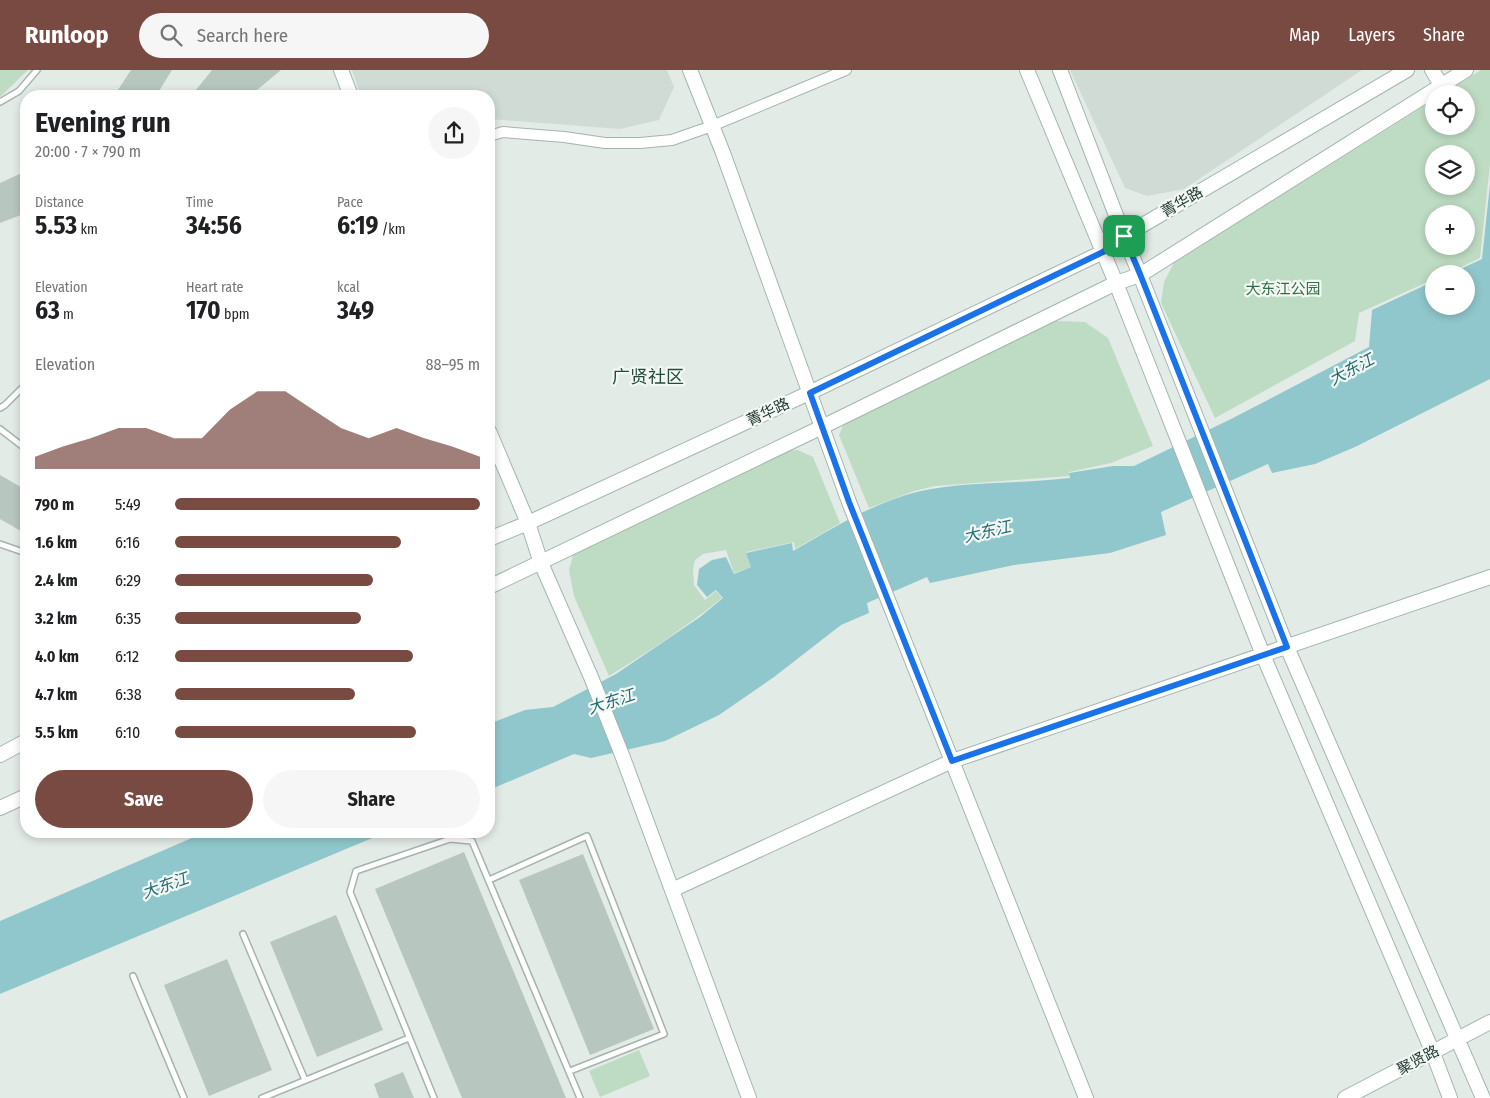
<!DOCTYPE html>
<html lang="en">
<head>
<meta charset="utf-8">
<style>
	body { margin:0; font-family:"Fira Sans Condensed","Noto Sans SC",sans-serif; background:#f6f6f6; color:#202124; height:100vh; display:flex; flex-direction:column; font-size:19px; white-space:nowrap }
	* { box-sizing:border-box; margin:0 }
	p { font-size:16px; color:#757577 }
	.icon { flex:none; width:28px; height:28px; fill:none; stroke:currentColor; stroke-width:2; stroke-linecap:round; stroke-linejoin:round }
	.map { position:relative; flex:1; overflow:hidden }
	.details { position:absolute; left:20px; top:20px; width:475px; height:748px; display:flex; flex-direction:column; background:#fff; border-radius:20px; box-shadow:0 2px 8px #0003 }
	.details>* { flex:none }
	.fabs { position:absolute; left:1425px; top:15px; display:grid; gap:10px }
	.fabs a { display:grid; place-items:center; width:50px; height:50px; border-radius:50%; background:#fff; box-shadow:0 2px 8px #0003; font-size:25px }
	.pin { position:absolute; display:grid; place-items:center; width:42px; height:42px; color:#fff; margin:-21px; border-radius:10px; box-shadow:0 2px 8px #0006 }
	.round { display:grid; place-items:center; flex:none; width:52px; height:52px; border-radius:26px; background:#f6f6f6 }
	.head { display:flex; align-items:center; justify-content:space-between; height:85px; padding:0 15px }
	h1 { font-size:28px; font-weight:700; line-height:38px }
	.figures { display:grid; grid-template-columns:repeat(3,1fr); gap:8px; height:85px; padding:5px 15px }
	.figures div { display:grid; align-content:center }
	.figures b { font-size:25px; font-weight:700 }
	.figures small { font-size:14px; font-weight:400 }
	.figures p { font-size:14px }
	.chart { height:140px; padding:10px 15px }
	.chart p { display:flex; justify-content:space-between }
	.chart svg { width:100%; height:90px; margin-top:5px; fill:#794a42; opacity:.7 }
	.action { display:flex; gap:10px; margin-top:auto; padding:10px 15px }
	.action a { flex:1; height:58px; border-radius:30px; background:#794a42; color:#fff; font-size:20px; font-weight:700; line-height:58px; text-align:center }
	.action a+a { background:#f6f6f6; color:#202124 }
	ul { padding:0 15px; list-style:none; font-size:16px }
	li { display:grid; grid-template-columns:80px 60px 1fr; align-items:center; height:38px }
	li i { height:12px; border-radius:6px; background:#794a42 }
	header { display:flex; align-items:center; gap:30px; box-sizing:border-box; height:70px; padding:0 25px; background:#794a42; color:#fff }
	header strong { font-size:24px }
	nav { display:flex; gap:28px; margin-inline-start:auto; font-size:18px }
	.search { width:350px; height:45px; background:#f6f6f6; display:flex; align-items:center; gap:12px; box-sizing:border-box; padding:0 18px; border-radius:28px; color:#757577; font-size:19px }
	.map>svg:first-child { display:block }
</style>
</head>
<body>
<header>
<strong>Runloop</strong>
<div class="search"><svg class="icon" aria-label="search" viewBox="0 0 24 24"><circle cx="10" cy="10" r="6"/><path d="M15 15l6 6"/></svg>Search here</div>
<nav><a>Map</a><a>Layers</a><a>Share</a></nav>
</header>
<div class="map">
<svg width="1490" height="1028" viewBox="0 0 1490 1028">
	<rect width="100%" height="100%" fill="#e3ebe7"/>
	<path fill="#d1dbd6" d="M352 0H667L674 17 659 50 620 59 489 49V26H361Z
		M1070 0H1362L1184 119 1147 126 1125 118Z"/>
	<path fill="#bedbc3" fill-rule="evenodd" d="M0 0H28L0 27Z
		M1481 0H1490V94L1480 188 1446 204H1434V209L1359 243 1355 271 1215 348 1161 233 1164 212 1174 193 1434 30V56H1466V24H1443ZM1434 84H1466V116H1434ZM1434 144H1466V176H1434Z
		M1056 251 1085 252 1108 268 1153 376 1111 393 1069 402V406L935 416 914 421 869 438 839 365 844 353 1014 270Z
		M798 380 813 387 840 453 795 479 794 472 746 482 751 497 734 503 726 480 703 484 695 490 693 499 694 515 705 530 716 521 722 528C686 557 648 582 609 606L574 526 569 500 574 482 783 381Z
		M639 980 650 1006 600 1027 589 1001Z"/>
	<path fill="#90c7cc" d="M1490 114V309L1355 377 1315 394 1272 403 1268 394 1161 442 1166 465 1110 483 1014 495 930 513 927 507 867 533 869 543 841 555 774 607 719 645 665 671 591 688 574 684 489 720V654L525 640 553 637 616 604 700 547 723 528 716 520 707 527 697 515 699 499 712 490 726 487 734 504 751 497 746 483 792 473 793 481C833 458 876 431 921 421 966 411 1013 414 1059 409L1070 408 1069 403 1113 396H1134L1233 348 1369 277 1372 240 1434 211V236H1466V204H1450L1482 189Z
		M208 761H389L0 924V851Z"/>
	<path fill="#b8c6c0" d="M131 0H172L156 26H114Z
		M212 0H281L257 20 252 26H191Z
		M26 101V143L0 153V113Z
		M0 405 26 420V464L0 449Z
		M464 782 566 1028H462L375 819Z
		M583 784 654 959 590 985 519 810Z
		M336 845 383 960 317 987 270 872Z
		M227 889 272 1000 209 1026 164 915Z
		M403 1002 414 1028H379L374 1014Z"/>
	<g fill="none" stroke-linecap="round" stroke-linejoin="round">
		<g stroke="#a6b3ad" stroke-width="8">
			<path id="lane" d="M0 32 19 21 37 0
				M0 338 5 335 26 314
				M0 359 26 379
				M0 474 26 483
				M489 810 587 766 664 964 570 1001
				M243 864 305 1010
				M133 906 184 1028
				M262 1028 409 968
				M434 1028 350 822 356 801 450 769 472 771 580 1028"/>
		</g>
		<g stroke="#a6b3ad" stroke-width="12">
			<path id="street" d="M489 66 503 62 564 67 605 73H640L672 70 712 56 846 0"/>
		</g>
		<g stroke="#a2b6ae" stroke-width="16">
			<path id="secondary" d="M341 0 351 26
				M690 0 723 83 849 432 1086 1028
				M1027 0 1116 213 1263 585 1433 983 1450 1028
				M1060 0 1124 166 1140 205 1287 577 1483 1028
				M1432 0 1441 15
				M489 361 528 453 541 493 591 607 622 685 749 1028
				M489 469 528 453 809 323 1103 182 1124 166 1407 0
				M489 517 822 357 1116 213 1140 205 1466 0
				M0 685 26 671
				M0 738 26 726
				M672 820 952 691 1490 507
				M1345 1028 1490 952"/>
		</g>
		<use href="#lane" stroke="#fff" stroke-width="5"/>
		<use href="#street" stroke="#fff" stroke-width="10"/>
		<use href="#secondary" stroke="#fff" stroke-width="14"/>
	</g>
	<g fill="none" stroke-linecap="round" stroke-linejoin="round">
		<g stroke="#fff" stroke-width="10">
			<path id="route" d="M1124 166 1140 204 1287 577 952 691 849 432 810 323 1103 182Z"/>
		</g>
		<use href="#route" stroke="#1a73e8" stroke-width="6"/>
	</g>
	<g text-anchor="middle" stroke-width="4.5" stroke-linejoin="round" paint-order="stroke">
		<g font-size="15" fill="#243b33" stroke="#f3f8f5">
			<text transform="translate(1182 132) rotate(-30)" y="5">菁华路</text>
			<text transform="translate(768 342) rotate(-25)" y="5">菁华路</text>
			<text transform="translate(1418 990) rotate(-28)" y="5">聚贤路</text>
		</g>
		<g font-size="15" fill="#326f44" stroke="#f3f8f5">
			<text x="1283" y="224">大东江公园</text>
		</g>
		<g font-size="16" font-style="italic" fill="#236b72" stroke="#f3f8f5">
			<text transform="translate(1351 299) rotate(-28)" y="6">大东江</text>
			<text transform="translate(987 461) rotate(-13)" y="6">大东江</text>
			<text transform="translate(611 631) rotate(-18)" y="6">大东江</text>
			<text transform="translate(165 815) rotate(-19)" y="6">大东江</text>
		</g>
		<g font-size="18" fill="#224c3e" stroke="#f3f8f5">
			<text x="648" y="313">广贤社区</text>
		</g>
	</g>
</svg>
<div class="fabs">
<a><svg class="icon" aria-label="locate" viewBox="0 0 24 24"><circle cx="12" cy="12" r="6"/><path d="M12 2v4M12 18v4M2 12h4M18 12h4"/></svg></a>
<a><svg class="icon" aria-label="layers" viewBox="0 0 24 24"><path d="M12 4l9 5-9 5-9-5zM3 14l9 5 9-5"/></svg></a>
<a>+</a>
<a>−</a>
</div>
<div class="pin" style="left:1124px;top:166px;background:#1e9e55"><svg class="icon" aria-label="arrive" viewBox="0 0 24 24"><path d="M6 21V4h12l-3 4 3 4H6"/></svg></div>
<section class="details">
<div class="head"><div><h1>Evening run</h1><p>20:00 · 7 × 790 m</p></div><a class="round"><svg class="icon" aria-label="share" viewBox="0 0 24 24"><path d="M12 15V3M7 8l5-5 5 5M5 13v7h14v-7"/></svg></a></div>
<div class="figures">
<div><p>Distance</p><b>5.53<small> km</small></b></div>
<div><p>Time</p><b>34:56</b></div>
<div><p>Pace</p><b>6:19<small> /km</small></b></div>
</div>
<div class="figures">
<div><p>Elevation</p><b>63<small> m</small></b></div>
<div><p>Heart rate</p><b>170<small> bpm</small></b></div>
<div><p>kcal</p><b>349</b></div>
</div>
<div class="chart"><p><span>Elevation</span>88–95 m</p>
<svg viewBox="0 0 160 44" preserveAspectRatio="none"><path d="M0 44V38L10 33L20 29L30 24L40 24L50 29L60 29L70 15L80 6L90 6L100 15L110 24L120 29L130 24L140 29L150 33L160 38V44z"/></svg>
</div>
<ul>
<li><b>790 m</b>5:49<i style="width:100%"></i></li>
<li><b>1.6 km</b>6:16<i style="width:74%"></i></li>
<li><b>2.4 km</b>6:29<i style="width:65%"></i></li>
<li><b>3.2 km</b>6:35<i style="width:61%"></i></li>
<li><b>4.0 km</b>6:12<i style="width:78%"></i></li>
<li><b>4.7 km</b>6:38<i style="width:59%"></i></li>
<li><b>5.5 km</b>6:10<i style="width:79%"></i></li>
</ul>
<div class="action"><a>Save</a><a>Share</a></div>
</section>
</div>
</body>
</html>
